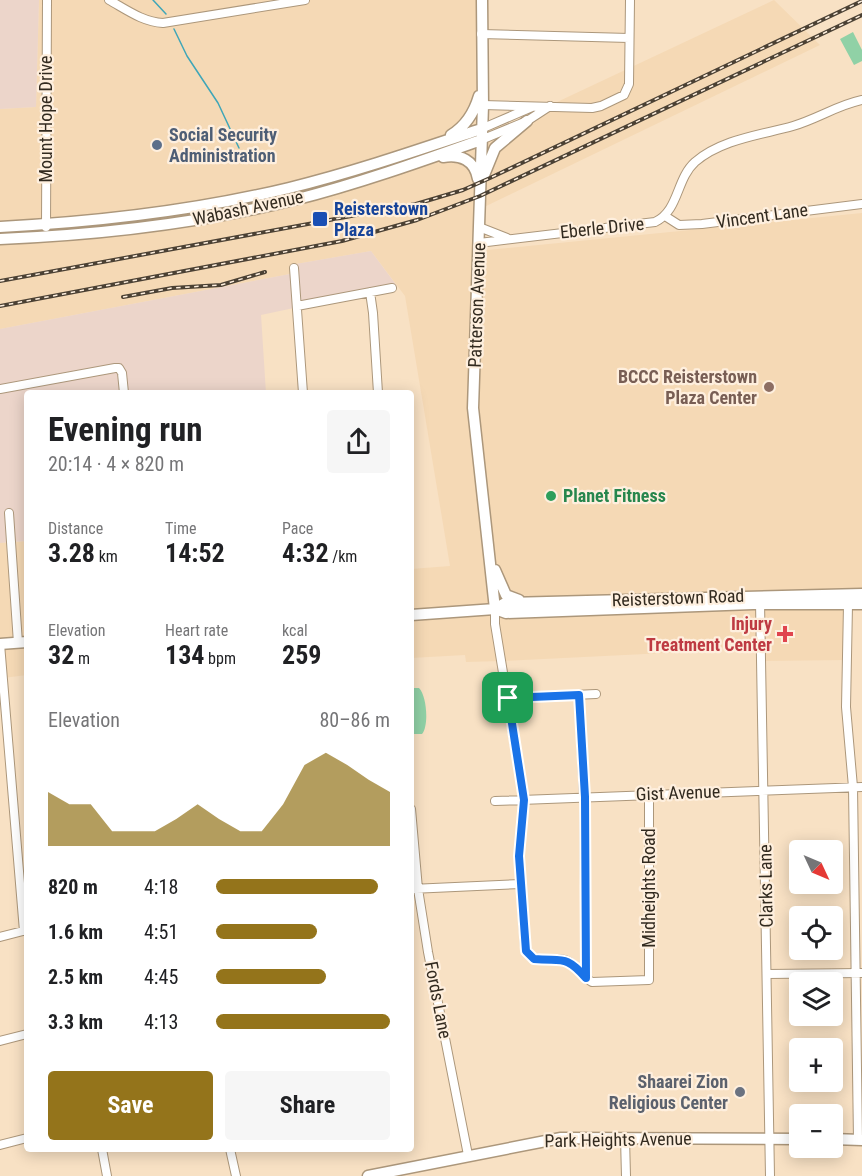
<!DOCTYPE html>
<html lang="en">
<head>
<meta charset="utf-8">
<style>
	body { margin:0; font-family:"Roboto Condensed",sans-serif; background:#f6f6f6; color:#202124; height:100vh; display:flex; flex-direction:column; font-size:22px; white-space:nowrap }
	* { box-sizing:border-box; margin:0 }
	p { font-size:20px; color:#757577 }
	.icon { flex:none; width:33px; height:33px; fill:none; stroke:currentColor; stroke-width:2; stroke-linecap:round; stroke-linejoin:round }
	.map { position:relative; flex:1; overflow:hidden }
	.panel { position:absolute; left:24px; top:390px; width:390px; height:762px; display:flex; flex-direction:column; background:#fff; border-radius:6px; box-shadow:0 3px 15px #0003 }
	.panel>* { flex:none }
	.needle { width:39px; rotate:134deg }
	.tools { position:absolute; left:789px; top:840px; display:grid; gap:12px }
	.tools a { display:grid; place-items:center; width:54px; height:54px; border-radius:6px; background:#fff; box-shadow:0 3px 15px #0003; font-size:30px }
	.pin { position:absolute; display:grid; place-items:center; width:51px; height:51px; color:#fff; margin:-26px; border-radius:12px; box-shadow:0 3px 9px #0006 }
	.round { display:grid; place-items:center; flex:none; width:63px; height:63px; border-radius:6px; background:#f6f6f6 }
	.head { display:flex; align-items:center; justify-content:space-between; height:102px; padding:0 24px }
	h1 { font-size:33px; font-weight:700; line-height:45px }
	.figures { display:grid; grid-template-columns:repeat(3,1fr); gap:9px; height:102px; padding:6px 24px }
	.figures div { display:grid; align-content:center }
	.figures b { font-size:26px; font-weight:700 }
	.figures small { font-size:16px; font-weight:400 }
	.figures p { font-size:16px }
	.chart { height:168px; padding:12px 24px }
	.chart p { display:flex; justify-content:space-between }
	.chart svg { width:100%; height:108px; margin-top:6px; fill:#94741b; opacity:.7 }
	.primary-button { display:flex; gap:12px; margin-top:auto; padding:12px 24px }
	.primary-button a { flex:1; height:69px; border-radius:6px; background:#94741b; color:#fff; font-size:24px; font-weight:700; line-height:69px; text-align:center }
	.primary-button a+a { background:#f6f6f6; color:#202124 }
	ul { padding:0 24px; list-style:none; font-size:20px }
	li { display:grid; grid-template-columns:96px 72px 1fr; align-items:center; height:45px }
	li i { height:15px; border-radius:8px; background:#94741b }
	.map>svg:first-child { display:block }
</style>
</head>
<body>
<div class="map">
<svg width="862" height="1176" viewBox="0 0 862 1176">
	<rect width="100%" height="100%" fill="#f8e1c4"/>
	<path fill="#f5d9b5" d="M39 0H485L482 134 523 118 774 0 820 45 480 209 478 251 862 213V600L847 601V660L762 661 761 647 686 648V652L501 661 466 662 465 655 411 658V569L450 566 405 296 371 251 290 265V274L0 329V109L36 107Z
		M27 541V675L3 678 0 686V543Z"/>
	<path fill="#ecd5ca" d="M0 0H39L36 107 0 109Z
		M371 251 397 286 261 315 266 393H27V541L0 543V329L290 274V265Z"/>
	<path fill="#90d1a6" d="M853 32 862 50V61L854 65 840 39Z
		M411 688H419C427 696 429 726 422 734H411Z"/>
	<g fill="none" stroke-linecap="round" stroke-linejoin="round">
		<path stroke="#3fa6b8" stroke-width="1.5" d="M153 0 166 14
			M174 29 187 56 218 103 239 148"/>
		<g stroke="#ac977b" stroke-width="10">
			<path id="minor" d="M109 0C127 10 143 22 163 23L305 0
				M481 34 629 38
				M483 105 592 108 601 106 624 95 629 84 630 0
				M481 129 532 107
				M481 140 527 121 550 106
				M665 216 679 225 702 224 862 204
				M46 227 47 0
				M479 227 507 238
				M479 243 655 222C679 211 676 179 695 162 722 139 761 135 793 126 817 119 838 105 862 100
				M294 268 303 393
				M370 292 373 313 378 393
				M297 306 392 288
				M0 389 115 368H119L122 373 124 393
				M9 513 18 643
				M760 602 770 1176
				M848 605 846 707 853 787 858 1140
				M495 609V624L524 800 519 857 525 947 531 957C542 962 554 957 565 960 577 964 582 977 592 982L649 980V795
				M0 644 24 931
				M579 695 584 797 586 978
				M508 698 596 694
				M495 801 862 787
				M411 809 418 889 428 952 468 1155
				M411 889 520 884
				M0 937 27 930
				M767 974 862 973
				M0 1041 27 1034
				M625 1138 626 1176
				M0 1145 27 1138
				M102 1149 107 1176
				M230 1149 236 1176"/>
		</g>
		<g stroke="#ac977b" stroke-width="13">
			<path id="major" d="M482 0 483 105 473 408 495 609
				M451 135C466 126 474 113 479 96
				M443 157C460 154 475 160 478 179
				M484 175 495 148 527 121
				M0 227C97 222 194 211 289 188 354 172 418 150 481 129
				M0 239C99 235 197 224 294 200 357 184 419 162 481 140
				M495 570 506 595 519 600
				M495 609 505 603 862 594
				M411 615 495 609 506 613 753 604H862
				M0 644 27 642
				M832 1139 862 1140
				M368 1176 561 1138 800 1139"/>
		</g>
		<use href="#minor" stroke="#fff" stroke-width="8"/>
		<use href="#major" stroke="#fff" stroke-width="10"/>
		<g stroke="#4b4134" stroke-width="4">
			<path id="rail" d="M0 281 416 204 463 190 490 178 862 1
				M123 297 172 288 221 285 265 272
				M0 306 342 241 417 220 480 196 862 15"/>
		</g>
		<use href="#rail" stroke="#feefde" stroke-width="1.5" stroke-dasharray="4.5" stroke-linecap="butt"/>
	</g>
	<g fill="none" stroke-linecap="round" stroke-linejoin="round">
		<g stroke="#fff" stroke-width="12">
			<path id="route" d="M579 695 585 797 586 978C565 954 562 962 534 959L526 951 519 856 524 800 508 698Z"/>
		</g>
		<use href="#route" stroke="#1a73e8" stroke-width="8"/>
	</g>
	<circle fill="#5c6f8a" stroke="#feefde" stroke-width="2" cx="157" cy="145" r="6"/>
	<rect fill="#1a4fb4" stroke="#feefde" stroke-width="2" x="312" y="211" width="16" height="16" rx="3"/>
	<circle fill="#8d6e63" stroke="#feefde" stroke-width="2" cx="769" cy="387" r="6"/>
	<circle fill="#2e9e5b" stroke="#feefde" stroke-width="2" cx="551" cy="496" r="6"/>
	<path fill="#e0444e" stroke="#feefde" stroke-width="2" d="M782 625h6v6h6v6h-6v6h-6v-6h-6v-6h6z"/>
	<circle fill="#6b7280" stroke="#feefde" stroke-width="2" cx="740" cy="1092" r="6"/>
	<g text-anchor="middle" stroke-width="4.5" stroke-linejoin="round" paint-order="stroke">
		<g font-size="18" fill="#322a1f" stroke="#feefde">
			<text transform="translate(46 119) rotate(-90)" y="6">Mount Hope Drive</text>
			<text transform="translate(248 208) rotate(-12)" y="6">Wabash Avenue</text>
			<text transform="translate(762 216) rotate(-8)" y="6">Vincent Lane</text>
			<text transform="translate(602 228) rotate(-6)" y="6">Eberle Drive</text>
			<text transform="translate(477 305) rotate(-88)" y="6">Patterson Avenue</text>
			<text transform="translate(678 598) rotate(-2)" y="6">Reisterstown Road</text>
			<text transform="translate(678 793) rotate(-2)" y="6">Gist Avenue</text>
			<text transform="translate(766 886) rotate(-91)" y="6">Clarks Lane</text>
			<text transform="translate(649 888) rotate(-90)" y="6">Midheights Road</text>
			<text transform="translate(438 1000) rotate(79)" y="6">Fords Lane</text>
			<text transform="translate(618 1140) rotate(-1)" y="6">Park Heights Avenue</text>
		</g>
		<g font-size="18" font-weight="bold" fill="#4e5e75" stroke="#feefde" text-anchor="start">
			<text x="169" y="141">Social Security<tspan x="169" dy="21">Administration</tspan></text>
		</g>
		<g font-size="18" font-weight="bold" fill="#164399" stroke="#feefde" text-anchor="start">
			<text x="334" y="215">Reisterstown<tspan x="334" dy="21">Plaza</tspan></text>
		</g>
		<g font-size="18" font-weight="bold" fill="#785e54" stroke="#feefde" text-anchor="end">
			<text x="757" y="383">BCCC Reisterstown<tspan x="757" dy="21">Plaza Center</tspan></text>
		</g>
		<g font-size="18" font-weight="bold" fill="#27864d" stroke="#feefde" text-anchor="start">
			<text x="563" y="502">Planet Fitness</text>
		</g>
		<g font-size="18" font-weight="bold" fill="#be3a42" stroke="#feefde" text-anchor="end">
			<text x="772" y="630">Injury<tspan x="772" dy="21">Treatment Center</tspan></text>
		</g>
		<g font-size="18" font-weight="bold" fill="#5b616d" stroke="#feefde" text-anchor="end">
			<text x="728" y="1088">Shaarei Zion<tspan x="728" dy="21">Religious Center</tspan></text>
		</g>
	</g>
</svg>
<div class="tools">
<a><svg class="needle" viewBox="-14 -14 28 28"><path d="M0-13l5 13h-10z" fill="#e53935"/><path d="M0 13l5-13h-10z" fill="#757577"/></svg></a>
<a><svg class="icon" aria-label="locate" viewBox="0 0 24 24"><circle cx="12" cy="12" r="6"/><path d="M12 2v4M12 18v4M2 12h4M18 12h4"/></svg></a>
<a><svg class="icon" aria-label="layers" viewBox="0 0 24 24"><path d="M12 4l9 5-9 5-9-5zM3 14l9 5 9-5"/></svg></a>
<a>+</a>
<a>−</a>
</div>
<div class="pin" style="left:508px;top:698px;background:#1e9e55"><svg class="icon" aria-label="arrive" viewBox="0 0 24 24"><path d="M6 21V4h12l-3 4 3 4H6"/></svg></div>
<section class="panel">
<div class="head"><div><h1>Evening run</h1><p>20:14 · 4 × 820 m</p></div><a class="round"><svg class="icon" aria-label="share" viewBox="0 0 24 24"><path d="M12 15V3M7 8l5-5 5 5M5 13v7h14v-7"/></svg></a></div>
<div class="figures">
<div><p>Distance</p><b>3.28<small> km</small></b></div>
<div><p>Time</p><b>14:52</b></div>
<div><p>Pace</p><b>4:32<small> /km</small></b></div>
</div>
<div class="figures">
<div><p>Elevation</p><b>32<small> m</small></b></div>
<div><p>Heart rate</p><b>134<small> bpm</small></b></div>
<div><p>kcal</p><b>259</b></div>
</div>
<div class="chart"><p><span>Elevation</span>80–86 m</p>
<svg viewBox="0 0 160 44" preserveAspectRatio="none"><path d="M0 44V22L10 27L20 27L30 38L40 38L50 38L60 33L70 27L80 33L90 38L100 38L110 27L120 11L130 6L140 11L150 17L160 22V44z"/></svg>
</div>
<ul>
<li><b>820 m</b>4:18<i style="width:93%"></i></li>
<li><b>1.6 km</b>4:51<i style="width:58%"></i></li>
<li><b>2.5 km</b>4:45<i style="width:63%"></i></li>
<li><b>3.3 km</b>4:13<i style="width:100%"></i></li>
</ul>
<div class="primary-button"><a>Save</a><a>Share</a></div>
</section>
</div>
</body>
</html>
